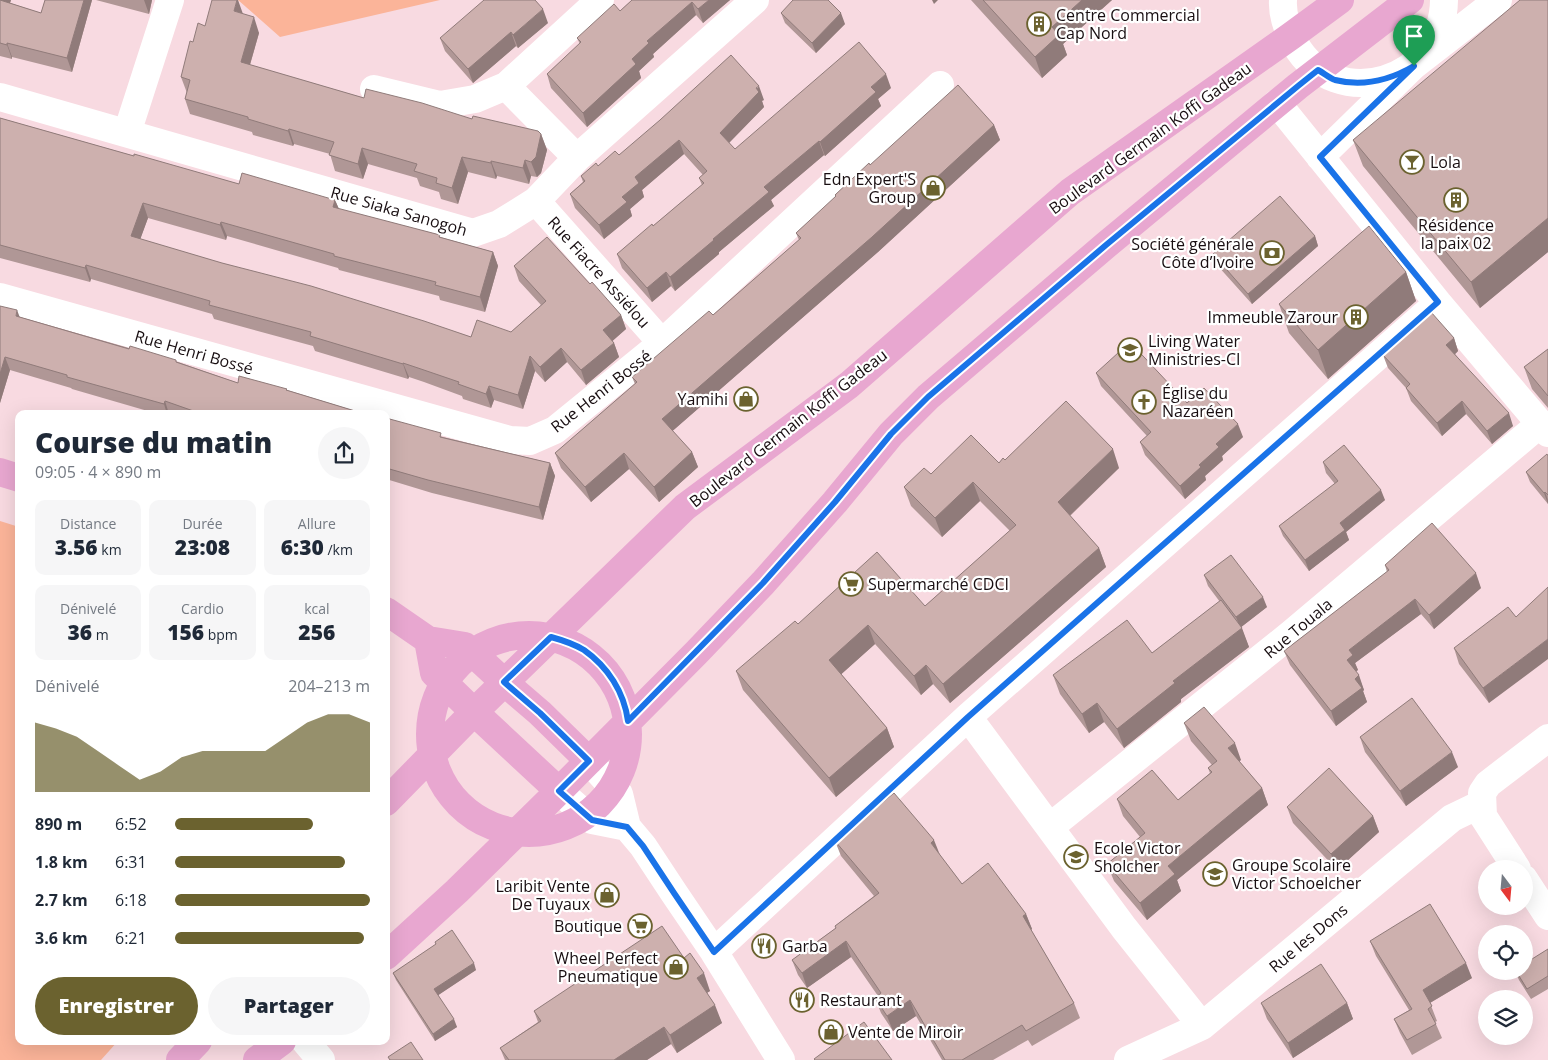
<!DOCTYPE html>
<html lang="fr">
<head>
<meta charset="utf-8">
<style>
	body { margin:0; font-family:"Open Sans",sans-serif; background:#f6f6f7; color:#1f2937; height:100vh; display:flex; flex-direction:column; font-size:19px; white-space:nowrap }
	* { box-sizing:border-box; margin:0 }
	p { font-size:16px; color:#747a83 }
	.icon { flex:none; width:28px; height:28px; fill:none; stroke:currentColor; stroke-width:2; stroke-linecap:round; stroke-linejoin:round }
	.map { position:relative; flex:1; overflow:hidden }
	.details { position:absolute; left:15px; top:410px; width:375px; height:635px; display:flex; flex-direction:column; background:#fff; border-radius:10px; box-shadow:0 5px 20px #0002 }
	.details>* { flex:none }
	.needle { width:32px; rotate:164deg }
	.buttons { position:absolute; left:1478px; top:860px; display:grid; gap:10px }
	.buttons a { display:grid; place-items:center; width:55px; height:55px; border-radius:50%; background:#fff; box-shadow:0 5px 20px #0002; font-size:25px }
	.pin { position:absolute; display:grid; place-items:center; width:42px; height:42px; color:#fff; margin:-51px -21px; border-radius:50% 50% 50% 0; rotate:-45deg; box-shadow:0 0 5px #0007 }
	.pin .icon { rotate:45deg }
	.round { display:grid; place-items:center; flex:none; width:52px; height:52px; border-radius:26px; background:#f6f6f7 }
	.head { display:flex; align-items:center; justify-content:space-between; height:85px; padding:0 20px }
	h1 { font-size:28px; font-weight:800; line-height:38px }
	.metrics { display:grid; grid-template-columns:repeat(3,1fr); gap:8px; height:85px; padding:5px 20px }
	.metrics div { display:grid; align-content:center; border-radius:10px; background:#f6f6f7; text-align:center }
	.metrics b { font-size:21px; font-weight:800 }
	.metrics small { font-size:14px; font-weight:400 }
	.metrics p { font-size:14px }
	.chart { height:140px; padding:10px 20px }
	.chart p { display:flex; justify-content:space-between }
	.chart svg { width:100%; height:90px; margin-top:5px; fill:#6b622f; opacity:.7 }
	.cta { display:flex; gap:10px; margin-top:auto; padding:10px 20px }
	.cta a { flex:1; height:58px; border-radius:30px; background:#6b622f; color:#fff; font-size:20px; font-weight:800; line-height:58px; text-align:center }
	.cta a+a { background:#f6f6f7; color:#1f2937 }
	ul { padding:0 20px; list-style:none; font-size:16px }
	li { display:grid; grid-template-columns:80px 60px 1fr; align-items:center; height:38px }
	li i { height:12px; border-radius:6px; background:#6b622f }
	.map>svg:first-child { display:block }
</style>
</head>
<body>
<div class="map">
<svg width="1548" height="1060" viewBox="0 0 1548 1060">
	<rect width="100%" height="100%" fill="#f8dae1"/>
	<path fill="#fbb499" d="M238 0H440L280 37Z
		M0 521 19 527V1041H118L101 1060H0Z"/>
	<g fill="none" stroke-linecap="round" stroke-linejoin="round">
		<path stroke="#fff" stroke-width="28" d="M1283 0C1282 15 1288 31 1295 44 1336 115 1443 82 1444 0
			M374 89 440 105 475 99 506 86
			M0 97 473 233 499 224 536 201 577 158 755 0
			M1277 103 1438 303 1548 433
			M127 133 170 0
			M1320 157 1413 66 1498 0
			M577 158 506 86 600 0
			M536 201 662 343
			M0 297 510 440 530 441 555 430 662 343 940 85
			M968 717 1124 928 1202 1026
			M589 761 619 794 627 827 643 846 674 893 714 952 781 1060
			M559 791 592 820 627 827
			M1050 827 1291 634 1540 424
			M1517 869 1483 816 1482 793 1488 784 1548 738
			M1524 879 1548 916
			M714 952 968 717 1438 303
			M305 1041 321 1060
			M1128 1060 1202 1026 1452 818 1481 804"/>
		<path stroke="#e8a7d0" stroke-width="28" d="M0 472 19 478
			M386 611 428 640 465 646 504 682 540 713 589 761
			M430 734a99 99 0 1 1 198 0a99 99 0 1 1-198 0Z
			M428 640 434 673 474 712 559 791
			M386 802 474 712 685 507 849 385 1070 192 1291 36 1340 0
			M386 956 457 891 559 791 697 652 763 583 835 502 891 434 928 397 1106 245 1298 86 1410 0
			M180 1060 198 1041
			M257 1060 282 1041"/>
	</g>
	<path fill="#b09796" d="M0 0H11L10 3 41 13 45 0H92L72 72 12 57V59L0 56Z
		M96 0H152L149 14Z
		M632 0H730L703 23 696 15 653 54 654 57 639 71 641 78 587 127 551 88 547 74 580 44 577 38 620 11Z
		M971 0H1112L1063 44 1067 55 1042 78Z
		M1548 0V252L1480 308 1363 166 1353 140Z
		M781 13 845 24 816 53 785 23Z
		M243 14 259 33 250 65 364 98 472 119 541 134 547 150 541 173 537 177 531 176 529 184 497 176 496 179 468 172 458 204 441 199 439 192 420 186 417 178 368 164 363 179 335 171 330 154 294 144 293 146 253 135 252 132 190 114 185 99 187 93 181 77 193 42Z
		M548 23 518 48 516 46 473 83 445 51 440 38Z
		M891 88 878 99 881 106 825 156 824 155 771 200 774 206 719 252V254L675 291 671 286 652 302 622 268 617 254 653 226 702 185 699 178 703 175 684 154 642 190 644 197 630 209 632 216 604 239 575 208 570 194 583 182 581 176 598 166 619 155 764 100 762 101 764 107 729 143 735 149Z
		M0 118 134 156 239 184 335 200 339 209 440 235V237L493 252 498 266 485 312 440 300 439 296 339 270 338 268 227 236 226 240 148 218 140 239 471 337 511 332 541 305 519 281 514 266 590 284 621 315 626 329 612 341 614 343 619 357 586 385 567 362 545 382 535 371 523 409 494 400 491 408 463 399 462 396 424 382 409 377 408 379 315 351 313 346 214 319 212 314 91 279 90 282 0 258Z
		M994 125 1000 140 878 252 672 431 692 452 698 467 659 502 629 469 591 502 561 468 555 453 635 384 632 377 713 315 799 240 796 233 836 197 835 195 870 165Z
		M1315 236 1318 246 1252 304 1217 265 1213 254Z
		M1406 272 1416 301 1328 379 1289 333 1279 304Z
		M0 306 20 317 178 362 238 383 287 389V390L365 414H158L72 389 71 388 10 370 0 403Z
		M1454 338 1458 351 1455 354 1513 426 1492 444 1466 414 1442 436 1411 401 1406 388 1388 368 1383 355Z
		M1548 349V408L1532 389 1524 367Z
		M1096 373 1187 403 1243 437 1222 456 1223 460 1205 476 1206 480 1185 499 1145 455 1140 442 1147 436 1101 386Z
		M386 418 443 437 550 463 555 476 543 520 432 493 386 479Z
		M1548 456V504L1530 482 1526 472Z
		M1005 460 1119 468 1070 516 1099 548 1106 567 950 703 933 684 921 695 875 644 841 674 887 728 894 747 836 797 743 690 736 671 925 606 1010 531 980 501 942 537 911 506 904 487 931 474 999 463Z
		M1323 462 1385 500 1346 532 1349 540 1309 571 1283 536 1279 526 1335 484 1326 473Z
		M1385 565 1481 588 1434 629 1421 614 1355 663 1358 670 1356 671 1364 690 1363 691 1367 702 1336 726 1290 665 1284 651 1387 572Z
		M1204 575 1267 607 1241 627 1249 647 1181 699V702L1124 748 1104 722 1089 733 1060 694 1053 675 1152 653 1220 602 1208 586Z
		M1516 617 1489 703 1459 664 1454 648Z
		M1184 723 1241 760 1239 761 1262 788 1268 805 1177 880 1181 891 1147 920 1114 881 1107 864 1140 837 1123 816 1117 799 1178 800 1210 773 1208 768 1212 765 1191 741Z
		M1360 737 1458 767 1406 806 1365 752Z
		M1287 807 1373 816 1379 832 1337 870 1293 823Z
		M835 841 939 854 962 884 1026 914 1032 929 1031 930 1074 1003 1080 1018 1032 1046 1028 1040 993 1060H942L916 1016 893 1031 881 1013 875 998 878 996 851 957 807 988 798 975 792 960 836 928 835 926 874 896 841 856Z
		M1370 941 1472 978 1430 1003 1437 1021 1435 1022 1442 1038 1412 1055 1400 1033 1394 1019 1409 1010 1376 956Z
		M435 942 476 970 438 995 457 1027 435 1041 396 980 393 973 436 945Z
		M1548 949V989L1531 999 1519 980 1515 971Z
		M684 958 710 991 707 993 722 1023 677 1053 671 1044 647 1060H505L500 1048 538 1022 534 1011Z
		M1261 1003H1347L1353 1019 1293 1058 1267 1019Z"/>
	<path fill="#907b7a" d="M1 0H11L6 14Z
		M84 0H92L72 72 67 58Z
		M144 0H152L149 14Z
		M237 0H238L243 14 234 11Z
		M709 0H730L703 23 698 9Z
		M932 0H938L934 4Z
		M1082 0H1112L1063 44 1067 55 1042 78 1035 57 1052 27Z
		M692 2 696 15 653 54 654 57 639 71 641 78 587 127 583 113 647 41Z
		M543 9 548 23 518 48 513 35Z
		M841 13 845 24 816 53 812 43Z
		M254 17 259 33 246 78 241 62Z
		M511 32 516 46 473 83 468 69Z
		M7 43 12 57V59L7 45Z
		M886 74 891 88 878 99 881 106 825 156 820 142 871 87Z
		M759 86 764 100 762 101 764 107 725 147 720 133Z
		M994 125 1000 140 878 252 668 435 662 419Z
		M289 129 294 144 293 146 288 131Z
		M541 134 547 150 541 173 537 177 531 162Z
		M679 140 684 154 642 190 644 197 630 209 632 216 604 239 599 225 635 177Z
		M819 141 824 155 771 200 774 206 719 252V254L675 291 670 277 713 239 764 187Z
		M362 148 368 164 363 179 358 164Z
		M462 157 468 172 458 204 452 188Z
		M525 160 531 176 529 184 523 168Z
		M491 161 497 176 496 179 491 163Z
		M335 200 341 214 333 207Z
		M143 203 148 218 136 251 131 236Z
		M1548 218V252L1480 308 1471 282Z
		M221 222 227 236 226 240 220 225Z
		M1315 236 1318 246 1252 304 1248 294Z
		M493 252 498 266 485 312 480 297Z
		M86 265 91 279 90 282 85 268Z
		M666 272 671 286 652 302 647 288Z
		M1406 272 1416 301 1328 379 1318 350Z
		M17 310 22 323 16 316Z
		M621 315 626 329 608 345 603 330Z
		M1454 338 1458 351 1451 358 1446 345Z
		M614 343 619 357 586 385 581 370Z
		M561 348 567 362 545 382 540 367Z
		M530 356 535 371 523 409 518 395Z
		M5 357 10 370 0 403V374Z
		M403 363 409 377 408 379 403 364Z
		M489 386 494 400 491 408 486 394Z
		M165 401 169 414H167L164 404Z
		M1462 401 1466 414 1442 436 1437 423Z
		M1509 413 1513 426 1492 444 1487 431Z
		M1238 424 1243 437 1222 456 1223 460 1205 476 1206 480 1185 499 1180 486 1216 444Z
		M1113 449 1119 468 1064 521 1058 502Z
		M692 452 698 467 659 502 654 487Z
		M624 453 629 469 591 502 585 487Z
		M550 463 555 476 543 520 539 507Z
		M973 482 980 501 942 537 935 518Z
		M1381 490 1385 500 1346 532 1349 540 1309 571 1305 560 1340 523Z
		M1545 492 1548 500V504L1544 493Z
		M1099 548 1106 567 950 703 943 684Z
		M1476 573 1481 588 1434 629 1429 615Z
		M1263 597 1267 607 1240 628 1236 617Z
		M1415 599 1421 614 1355 663 1358 670 1353 674 1347 660 1349 650Z
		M868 625 875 644 836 679 829 660Z
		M1242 628 1249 647 1181 699V702L1124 748 1117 729 1173 681Z
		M1548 639V659L1489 703 1483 688Z
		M926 665 933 684 921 695 914 676Z
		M1359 675 1364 690 1363 691 1367 702 1336 726 1331 711 1355 679Z
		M1097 703 1104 722 1089 733 1082 714Z
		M887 728 894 747 836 797 829 778Z
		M1235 743 1241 760 1235 765 1228 748Z
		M1452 752 1458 767 1406 806 1400 791Z
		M1262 788 1268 805 1177 880 1181 891 1147 920 1140 903 1168 866Z
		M1373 816 1379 832 1337 870 1331 854Z
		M934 840 940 855 931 843Z
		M1026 914 1032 929 1029 931 1023 916Z
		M846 941 851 957 807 988 802 973Z
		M474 963 476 970 437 996 434 989Z
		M1466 963 1472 978 1428 1004 1423 990Z
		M704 973 710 991 703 995 697 978Z
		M910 1000 916 1016 893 1031 887 1016Z
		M1347 1003 1353 1019 1293 1058 1288 1043Z
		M715 1005 722 1023 677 1053 670 1035Z
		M454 1019 457 1027 435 1041 433 1034Z
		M664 1027 671 1044 647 1060H614Z"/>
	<path fill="#cdb0ae" stroke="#907b7a" d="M0 0 41 13 45 0H84L67 58 7 43V45L0 43Z
		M212 0H237L234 11 254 17 241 62 364 98 366 89 422 103 472 119 473 116 538 131 541 134 536 157 531 162 525 160 523 168 491 161V163L462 157 452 188 436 183 437 178 414 171 417 164 362 148 358 164 329 155 334 142 289 129 288 131 248 119V117L185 99 190 80 181 77 190 41 193 42 198 23 205 26Z
		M484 0H535L543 9 513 35 511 32 468 69 440 38Z
		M632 0H709L698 9 692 2 647 41 649 43 632 59 636 64 583 113 547 74 581 42 577 38 614 4 620 11Z
		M793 0H828L841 13 812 43 781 13Z
		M983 0H1082L1052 27 1059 35 1035 57Z
		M1520 0H1548V218L1471 282 1353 140Z
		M859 42 886 74 871 87 876 92 820 142 819 141 764 187 769 192 713 239 714 240 670 277 666 272 647 288 617 254 652 224 653 226 704 183 699 178 707 171 679 140 635 177 639 183 622 197 627 202 599 225 570 194 585 181 581 176 596 163 598 166 615 151 619 155 660 120 731 55 759 86 756 88 759 92 720 133 735 149Z
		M958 85 994 125 872 237 662 419 692 452 654 487 624 453 585 487 555 453 637 382 632 377 709 311 713 315 801 238 796 233 836 196 835 195 869 163 870 165Z
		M0 118 134 156V154L239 184 242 173 335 200 333 207 440 235 439 237 493 252 480 297 435 285 436 282 334 256V254L221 222 220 225 143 203 131 236 222 263 311 286 424 321 471 337 477 320 511 332 546 301 514 266 547 237 590 284 592 282 621 315 603 330 614 343 581 370 561 348 540 367 530 356 518 395 489 386 486 394 458 384 459 382 418 368 403 363V364L310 336 311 332 209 305 210 301 86 265 85 268 0 245Z
		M1280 196 1315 236 1248 294 1213 254Z
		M1369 226 1406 272 1318 350 1279 304Z
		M0 306 17 310 16 316 129 349 130 346 176 360V362L238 383 239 376 287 389 286 390 365 414H202L165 401 164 404 67 377V375L5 357 0 374Z
		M1431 312 1454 338 1446 345 1509 413 1487 431 1462 401 1437 423 1406 388 1410 384 1383 355Z
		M1130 342 1187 403 1204 388 1238 424 1216 444 1219 447 1199 465 1201 467 1180 486 1140 442 1151 432 1096 373Z
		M1548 349V396L1524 367Z
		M1066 401 1113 449 1058 502 1099 548 943 684 926 665 914 676 868 625 829 660 887 728 829 778 736 671 795 621 798 624 877 552 925 606 1016 525 973 482 935 518 904 487 924 468 931 474 971 435 999 463 1003 458 1005 460Z
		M386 418 441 433 440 437 550 463 539 507 428 480 386 468Z
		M1344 445 1381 490 1340 523 1345 530 1305 560 1279 526 1338 481 1323 462Z
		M1547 454 1548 456V495L1545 492 1544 493 1526 472Z
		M1432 523 1476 573 1429 615 1415 599 1349 650 1353 655 1347 660 1359 675 1355 679 1362 688 1331 711 1284 651 1389 570 1385 565Z
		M1231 555 1263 597 1236 617 1204 575Z
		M1548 587V639L1483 688 1454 648 1508 607 1516 617Z
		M1221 600 1242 628 1173 681 1175 683 1117 729 1097 703 1082 714 1053 675 1127 620 1152 653Z
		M1412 698 1452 752 1400 791 1360 737Z
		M1204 707 1235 743 1228 748 1262 788 1168 866 1175 874 1140 903 1107 864 1145 833 1117 799 1152 770 1178 800 1212 772 1208 768 1217 761 1184 723Z
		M1329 768 1373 816 1331 854 1287 807Z
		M894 793 934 840 931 843 962 884 988 863 1026 914 1023 916 1074 1003 1026 1031 1022 1025 962 1060H945L910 1000 887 1016 875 998 881 993 846 941 802 973 792 960 836 928 835 926 879 893 835 841Z
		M1430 904 1466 963 1423 990 1432 1006 1428 1009 1436 1024 1407 1040 1394 1019 1412 1009 1370 941Z
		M662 926 684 958 690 953 704 973 697 978 715 1005 670 1035 664 1027 614 1060H509L500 1048 541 1021 534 1011Z
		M452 930 474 963 434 989 454 1019 433 1034 393 973 436 944 435 942Z
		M1548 949V976L1527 989 1516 971H1524V964Z
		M1321 964 1347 1003 1288 1043 1261 1003Z
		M864 1022 892 1060H815L814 1059Z
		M411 1042 423 1060H390L388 1057Z"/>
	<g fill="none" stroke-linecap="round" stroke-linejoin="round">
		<g stroke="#fff" stroke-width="10">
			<path id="route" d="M1414 66 1320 157 1438 302 968 717 714 952 674 893 643 846 627 827 592 820 559 791 589 761 540 713 504 682 551 637C562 640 574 644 584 650 608 667 624 692 628 721L763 583 835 502 891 434 928 397 1106 245 1298 86 1318 70C1324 73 1329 78 1335 80 1363 87 1390 80 1414 66Z"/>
		</g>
		<use href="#route" stroke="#1a73e8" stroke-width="6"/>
	</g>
	<defs>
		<g id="building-ring" transform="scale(1.25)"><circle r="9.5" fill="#fff" stroke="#6b622f" stroke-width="1.5"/><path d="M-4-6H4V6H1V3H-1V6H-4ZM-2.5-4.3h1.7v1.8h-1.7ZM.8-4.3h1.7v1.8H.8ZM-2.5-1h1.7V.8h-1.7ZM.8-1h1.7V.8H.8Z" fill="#6b622f"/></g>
		<g id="bar-ring" transform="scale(1.25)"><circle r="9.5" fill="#fff" stroke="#6b622f" stroke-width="1.5"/><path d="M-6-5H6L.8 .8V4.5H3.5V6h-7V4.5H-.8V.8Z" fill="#6b622f"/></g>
		<g id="shop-ring" transform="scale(1.25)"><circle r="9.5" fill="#fff" stroke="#6b622f" stroke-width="1.5"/><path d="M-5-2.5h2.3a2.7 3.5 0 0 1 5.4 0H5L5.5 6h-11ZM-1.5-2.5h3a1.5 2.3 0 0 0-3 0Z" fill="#6b622f"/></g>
		<g id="bank-ring" transform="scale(1.25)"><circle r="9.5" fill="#fff" stroke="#6b622f" stroke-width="1.5"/><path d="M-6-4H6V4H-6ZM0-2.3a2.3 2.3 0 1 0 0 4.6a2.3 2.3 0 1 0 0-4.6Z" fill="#6b622f"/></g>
		<g id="school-ring" transform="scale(1.25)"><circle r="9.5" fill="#fff" stroke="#6b622f" stroke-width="1.5"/><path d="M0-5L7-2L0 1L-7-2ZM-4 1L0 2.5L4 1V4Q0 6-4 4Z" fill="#6b622f"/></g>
		<g id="church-ring" transform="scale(1.25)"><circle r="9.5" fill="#fff" stroke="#6b622f" stroke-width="1.5"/><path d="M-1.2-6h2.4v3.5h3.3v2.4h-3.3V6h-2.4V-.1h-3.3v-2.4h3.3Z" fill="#6b622f"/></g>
		<g id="supermarket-ring" transform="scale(1.25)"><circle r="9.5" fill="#fff" stroke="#6b622f" stroke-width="1.5"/><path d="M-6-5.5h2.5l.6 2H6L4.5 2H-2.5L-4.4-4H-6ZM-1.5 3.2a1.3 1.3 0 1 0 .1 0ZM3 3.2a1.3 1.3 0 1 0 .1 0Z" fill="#6b622f"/></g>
		<g id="restaurant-ring" transform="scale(1.25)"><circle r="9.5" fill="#fff" stroke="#6b622f" stroke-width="1.5"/><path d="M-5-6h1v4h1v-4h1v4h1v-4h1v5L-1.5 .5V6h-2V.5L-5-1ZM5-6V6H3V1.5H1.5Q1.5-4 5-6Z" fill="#6b622f"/></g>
	</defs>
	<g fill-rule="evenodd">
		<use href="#building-ring" x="1039" y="24"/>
		<use href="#bar-ring" x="1412" y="162"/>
		<use href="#shop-ring" x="933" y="188"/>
		<use href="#building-ring" x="1456" y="200"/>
		<use href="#bank-ring" x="1272" y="253"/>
		<use href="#building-ring" x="1356" y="317"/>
		<use href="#school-ring" x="1130" y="350"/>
		<use href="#shop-ring" x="746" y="399"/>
		<use href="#church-ring" x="1144" y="402"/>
		<use href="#supermarket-ring" x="851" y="584"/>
		<use href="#school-ring" x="1076" y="857"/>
		<use href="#school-ring" x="1215" y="874"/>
		<use href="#shop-ring" x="607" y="895"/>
		<use href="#supermarket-ring" x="640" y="926"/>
		<use href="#restaurant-ring" x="764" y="946"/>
		<use href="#shop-ring" x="676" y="967"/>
		<use href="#restaurant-ring" x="802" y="1000"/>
		<use href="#shop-ring" x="831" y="1032"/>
	</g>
	<g text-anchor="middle" stroke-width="4.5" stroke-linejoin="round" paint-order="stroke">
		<g font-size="16" fill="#180e11" stroke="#fff" text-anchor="start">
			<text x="1056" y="21">Centre Commercial<tspan x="1056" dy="18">Cap Nord</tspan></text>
			<text x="1430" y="168">Lola</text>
			<text x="916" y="185" text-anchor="end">Edn Expert'S<tspan x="916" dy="18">Group</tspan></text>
			<text x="1456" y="231" text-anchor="middle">Résidence<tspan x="1456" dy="18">la paix 02</tspan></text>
			<text x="1254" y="250" text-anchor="end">Société générale<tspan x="1254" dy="18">Côte d’Ivoire</tspan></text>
			<text x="1338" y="323" text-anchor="end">Immeuble Zarour</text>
			<text x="1148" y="347">Living Water<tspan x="1148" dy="18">Ministries-CI</tspan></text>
			<text x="1162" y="399">Église du<tspan x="1162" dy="18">Nazaréen</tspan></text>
			<text x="728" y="405" text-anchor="end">Yamihi</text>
			<text x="868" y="590">Supermarché CDCI</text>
			<text x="1094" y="854">Ecole Victor<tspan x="1094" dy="18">Sholcher</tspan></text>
			<text x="1232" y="871">Groupe Scolaire<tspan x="1232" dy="18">Victor Schoelcher</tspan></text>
			<text x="590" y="892" text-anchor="end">Laribit Vente<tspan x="590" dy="18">De Tuyaux</tspan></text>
			<text x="622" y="932" text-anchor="end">Boutique</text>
			<text x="782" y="952">Garba</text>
			<text x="658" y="964" text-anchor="end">Wheel Perfect<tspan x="658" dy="18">Pneumatique</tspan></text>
			<text x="820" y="1006">Restaurant</text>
			<text x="848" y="1038">Vente de Miroir</text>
		</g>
		<g font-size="16" fill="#180e11" stroke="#fff">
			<text transform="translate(1150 138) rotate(-36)" y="6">Boulevard Germain Koffi Gadeau</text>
			<text transform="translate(399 211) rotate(16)" y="6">Rue Siaka Sanogoh</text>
			<text transform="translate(599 272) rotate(48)" y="6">Rue Fiacre Assiélou</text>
			<text transform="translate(194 352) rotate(16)" y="6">Rue Henri Bossé</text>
			<text transform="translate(601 391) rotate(-38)" y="6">Rue Henri Bossé</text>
			<text transform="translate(788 428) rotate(-38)" y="6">Boulevard Germain Koffi Gadeau</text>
			<text transform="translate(1298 628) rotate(-40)" y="6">Rue Touala</text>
			<text transform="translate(1308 938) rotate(-40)" y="6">Rue les Dons</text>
		</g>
	</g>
</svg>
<div class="buttons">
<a><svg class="needle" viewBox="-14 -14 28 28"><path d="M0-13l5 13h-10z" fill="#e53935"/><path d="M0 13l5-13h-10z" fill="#747a83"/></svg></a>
<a><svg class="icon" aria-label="locate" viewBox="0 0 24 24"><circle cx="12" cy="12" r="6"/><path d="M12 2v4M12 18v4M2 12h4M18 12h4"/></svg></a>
<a><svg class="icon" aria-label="layers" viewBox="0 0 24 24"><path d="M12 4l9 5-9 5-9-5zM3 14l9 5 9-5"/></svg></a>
</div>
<div class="pin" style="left:1414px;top:66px;background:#1e9e55"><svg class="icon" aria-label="arrive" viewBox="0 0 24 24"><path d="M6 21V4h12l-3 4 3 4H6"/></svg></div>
<section class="details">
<div class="head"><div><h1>Course du matin</h1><p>09:05 · 4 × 890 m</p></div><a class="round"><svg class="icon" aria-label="share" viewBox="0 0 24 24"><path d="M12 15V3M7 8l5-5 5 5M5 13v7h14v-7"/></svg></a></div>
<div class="metrics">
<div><p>Distance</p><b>3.56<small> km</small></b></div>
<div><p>Durée</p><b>23:08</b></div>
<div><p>Allure</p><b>6:30<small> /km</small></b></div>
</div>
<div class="metrics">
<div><p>Dénivelé</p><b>36<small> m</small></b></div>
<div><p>Cardio</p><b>156<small> bpm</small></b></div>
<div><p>kcal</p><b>256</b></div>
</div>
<div class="chart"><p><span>Dénivelé</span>204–213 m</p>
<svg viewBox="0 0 160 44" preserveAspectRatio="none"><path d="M0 44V10L10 13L20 17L30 24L40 31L50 38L60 34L70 27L80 24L90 24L100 24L110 24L120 17L130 10L140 6L150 6L160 10V44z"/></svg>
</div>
<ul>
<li><b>890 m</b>6:52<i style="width:71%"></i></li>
<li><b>1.8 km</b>6:31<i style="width:87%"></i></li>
<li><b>2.7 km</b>6:18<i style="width:100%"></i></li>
<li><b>3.6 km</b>6:21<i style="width:97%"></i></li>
</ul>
<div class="cta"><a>Enregistrer</a><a>Partager</a></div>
</section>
</div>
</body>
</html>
